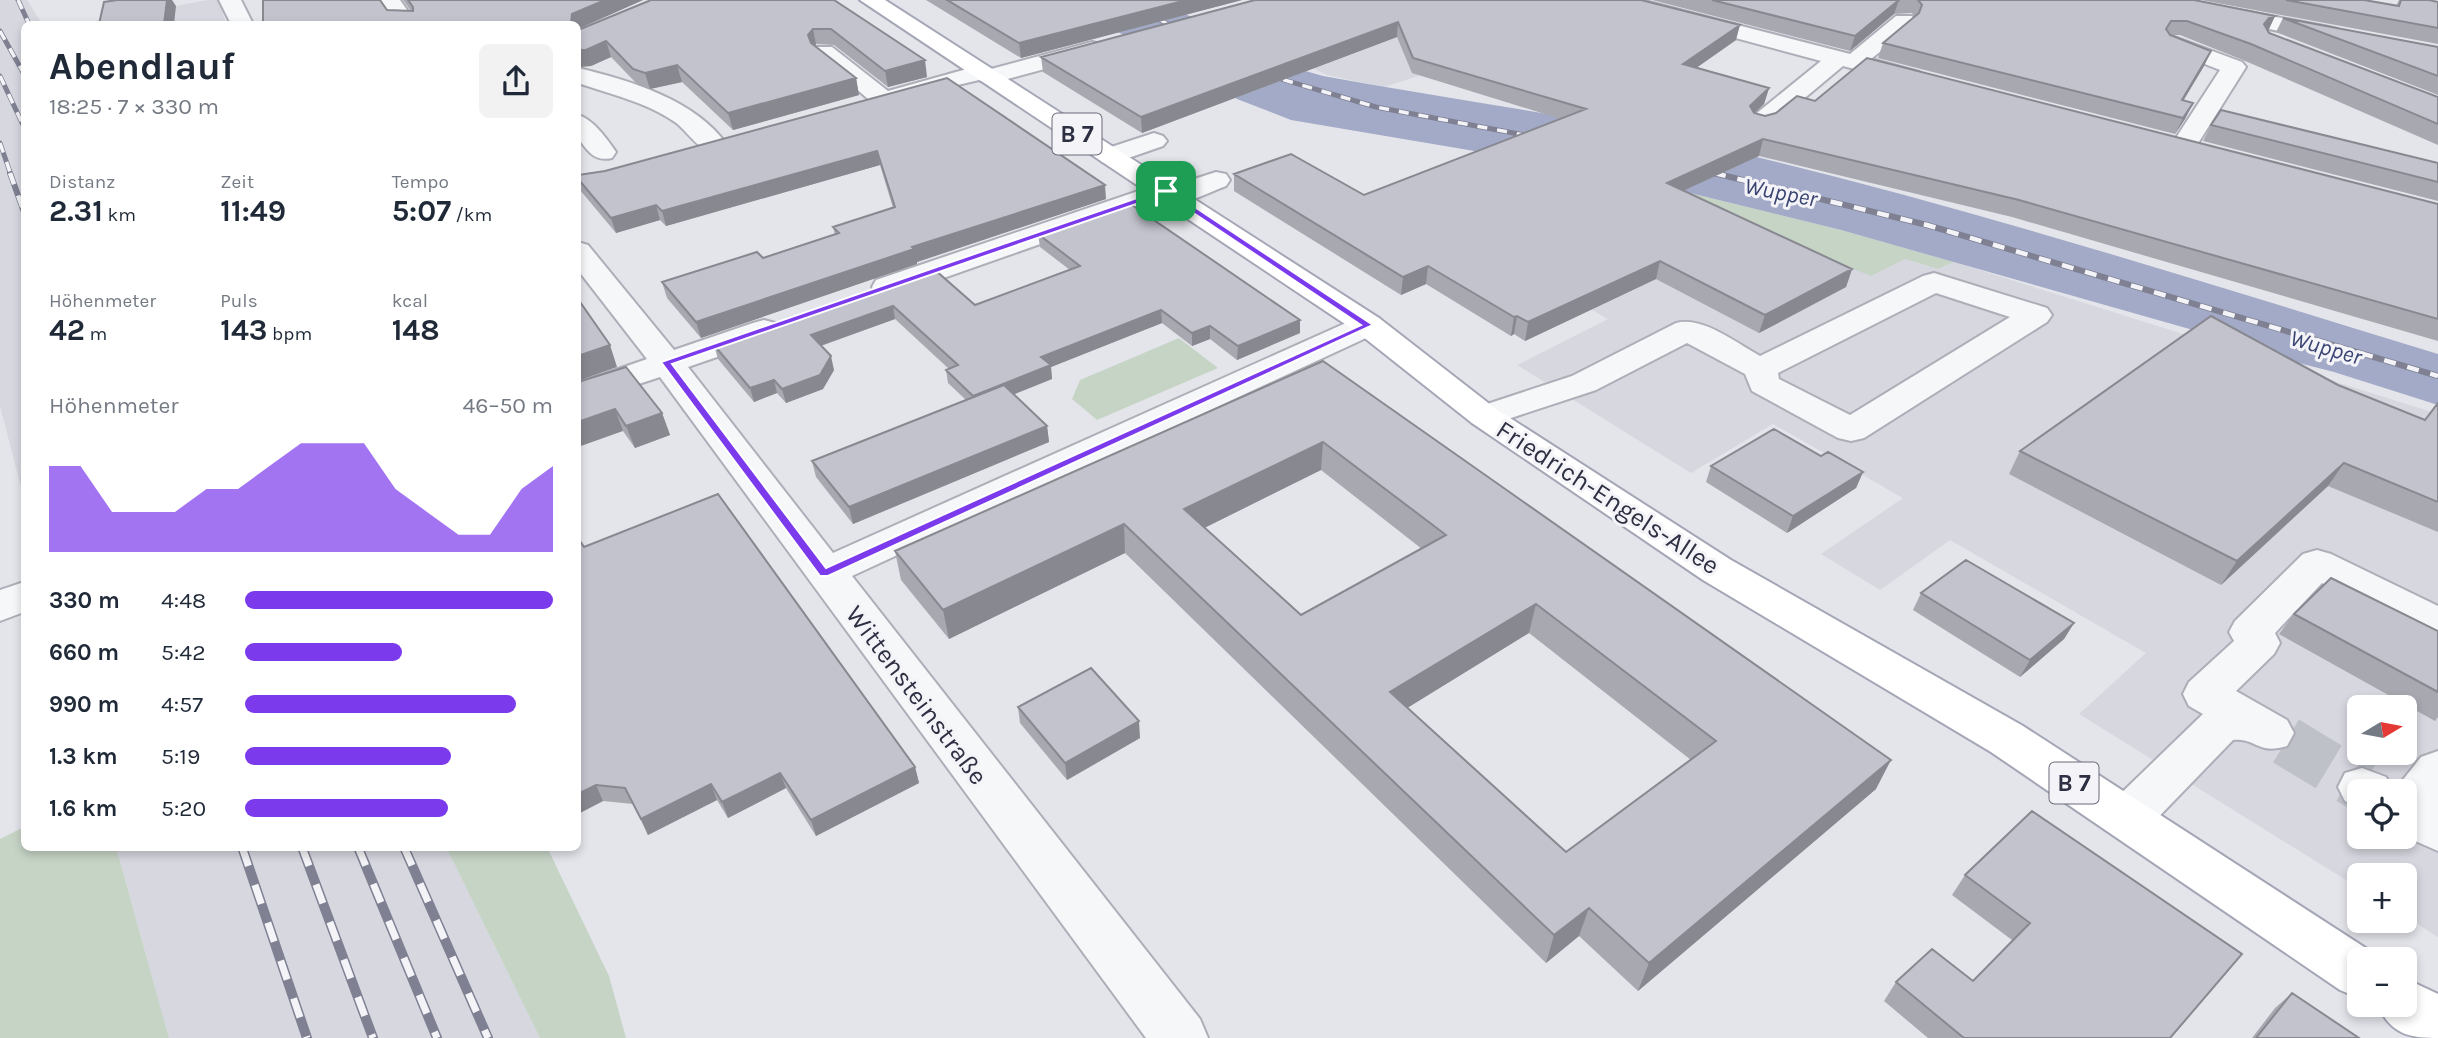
<!DOCTYPE html>
<html lang="de">
<head>
<meta charset="utf-8">
<style>
	body { margin:0; font-family:Karla,sans-serif; background:#f2f2f3; color:#1f2937; height:100vh; display:flex; flex-direction:column; font-size:26px; white-space:nowrap }
	* { box-sizing:border-box; margin:0 }
	p { font-size:23px; color:#747a83 }
	.icon { flex:none; width:38px; height:38px; fill:none; stroke:currentColor; stroke-width:2; stroke-linecap:round; stroke-linejoin:round }
	.map { position:relative; flex:1; overflow:hidden }
	.side { position:absolute; left:21px; top:21px; width:560px; height:830px; display:flex; flex-direction:column; background:#fff; border-radius:10px; box-shadow:0 4px 10px #0003 }
	.side>* { flex:none }
	.needle { width:46px; rotate:80deg }
	.buttons { position:absolute; left:2347px; top:695px; display:grid; gap:14px }
	.buttons a { display:grid; place-items:center; width:70px; height:70px; border-radius:10px; background:#fff; box-shadow:0 4px 10px #0003; font-size:35px }
	.pin { position:absolute; display:grid; place-items:center; width:60px; height:60px; color:#fff; margin:-30px; border-radius:14px; box-shadow:0 4px 10px #0006 }
	.round { display:grid; place-items:center; flex:none; width:74px; height:74px; border-radius:10px; background:#f2f2f3 }
	.summary { display:flex; align-items:center; justify-content:space-between; height:119px; padding:0 28px }
	h1 { font-size:38px; font-weight:700; line-height:52px }
	.metrics { display:grid; grid-template-columns:repeat(3,1fr); gap:10px; height:119px; padding:7px 28px }
	.metrics div { display:grid; align-content:center }
	.metrics b { font-size:30px; font-weight:700 }
	.metrics small { font-size:19px; font-weight:400 }
	.metrics p { font-size:19px }
	.chart { height:196px; padding:14px 28px }
	.chart p { display:flex; justify-content:space-between }
	.chart svg { width:100%; height:126px; margin-top:7px; fill:#7c3aed; opacity:.7 }
	ul { padding:0 28px; list-style:none; font-size:23px }
	li { display:grid; grid-template-columns:112px 84px 1fr; align-items:center; height:52px }
	li i { height:18px; border-radius:9px; background:#7c3aed }
	.map>svg:first-child { display:block }
</style>
</head>
<body>
<div class="map">
<svg width="2438" height="1038" viewBox="0 0 2438 1038">
	<rect width="100%" height="100%" fill="#e4e5eb"/>
	<path fill="#d6d7df" fill-rule="evenodd" d="M0 0H27L42 24H24V499L0 406Z
		M208 0H219L226 24H91L90 22Z
		M1293 6 1517 44 1384 87 1327 75 1298 61Z
		M1905 259 1938 269 1954 262 2438 414V937L2405 916 2404 875H2359V888L2079 714 2146 653 1950 540 1880 590 1821 554 1903 498 1773 424 1691 473 1517 365 1608 319 1513 265ZM2359 707H2404V752H2359ZM2359 791H2404V836H2359Z
		M116 847H446L540 1038H169Z"/>
	<path fill="#c6d4c6" d="M1682 191 1841 230 1954 262 1938 269 1905 259 1871 276 1766 234Z
		M1179 338 1218 368 1097 420 1072 399 1080 380Z
		M24 827V847H116L169 1038H0V839Z
		M446 847H547L609 976 626 1038H540Z"/>
	<path fill="#a2aac7" d="M1158 0 1288 66 1323 76C1452 100 1582 116 1710 146 1955 203 2197 280 2438 354V405L2334 372 2198 337 2193 330 1841 230 1682 191 1586 170 1291 120 1237 99 1118 32Z"/>
	<g fill="none" stroke-linecap="round" stroke-linejoin="round">
		<path stroke="#bfc1c9" stroke-width="50" stroke-dasharray="50 24" stroke-linecap="butt" d="M2286 741 2362 787"/>
		<g stroke="#adaeb8" stroke-width="4">
			<path id="minor" d="M219 0H241L253 24H231Z
				M378 0H400L417 24H395Z
				M1605 0H1641L1850 54 1896 16H1912L1915 21 1912 26 1871 59 1919 72 1923 77 1919 82 1911 84 1843 66 1770 127 1761 130 1752 127 1748 122 1752 117 1821 61 1609 4Z
				M2142 0H2186L2329 27 2337 29 2340 34 2337 39 2329 41 2153 6 2146 4Z
				M2172 36 2242 62 2246 67 2192 153 2183 155 2174 153 2170 147 2220 70 2164 48 2161 43 2164 38Z
				M1092 42 1100 44 1103 49 1100 54 989 84 979 80 894 100 892 104 883 106 874 104 813 52 816 47H832L888 91 981 65 991 69Z
				M578 68C629 80 696 100 727 145L723 151C700 156 691 134 675 122 646 102 610 94 578 83Z
				M578 115C593 119 607 139 616 152L612 158C594 162 588 151 578 138Z
				M1154 133 1163 136 1167 141 1163 146 1111 164 1102 162 1098 156 1102 150Z
				M1216 172 1226 174 1230 180 1226 186C1207 193 1182 208 1163 201L898 294 887 296 876 294 872 287 876 280 1156 185 1166 183 1176 185Z
				M578 242 588 245 674 350 753 323 764 320 775 323 780 330 775 337 688 367 833 553 1357 318 1368 315 1379 318 1384 325 1379 332 852 576 1200 1019 1208 1038H1146L660 377 578 404V383L647 359 578 270Z
				M1934 273 2047 308 2052 315 2047 322 1864 438 1851 441 1838 438 1752 391 1745 374 1687 343 1596 390 1496 423 1484 427 1472 423 1466 416 1472 409 1572 376 1676 323C1703 316 1736 343 1760 356L1923 276ZM1936 293 2010 317 1850 415 1779 379 1778 373Z
				M2317 550 2331 554 2438 606V639L2423 635 2322 583 2275 633 2280 643 2274 654 2236 691 2287 720 2294 733 2287 746C2257 755 2257 738 2233 740L2144 832 2127 838 2110 832 2103 818 2110 804 2203 714 2189 706 2183 694 2189 682 2234 641 2229 632 2235 621 2303 554Z
				M24 582V612L0 621V590Z
				M2438 751V851L2404 836V791H2394L2421 757Z
				M2362 768 2386 777 2393 791H2359V807L2345 801 2338 787 2345 773Z"/>
		</g>
		<g stroke="#a4a6b5" stroke-width="4">
			<path id="major" d="M860 0H885L1379 318 1496 409 1731 560 2023 726 2378 956 2379 959H2359V998L2340 990 1991 752 1703 580 1472 423 1357 332Z
				M2404 978 2438 994V1038C2408 1038 2391 1034 2377 1004H2404Z"/>
		</g>
		<use href="#minor" fill="#f6f7f9" fill-rule="evenodd"/>
		<use href="#major" fill="#fff" fill-rule="evenodd"/>
		<g stroke="#7f8193" stroke-width="5">
			<path id="rail-far2" d="M18 0 29 24
				M1126 0 1183 33
				M0 31 24 74
				M1264 74 1376 107 1540 138
				M0 76 24 127
				M0 143 11 175
				M1702 170 1721 175"/>
		</g>
		<g stroke="#7f8193" stroke-width="6">
			<path id="rail-far1" d="M10 173 24 212
				M1714 173 1927 225 2438 376"/>
		</g>
		<g stroke="#7f8193" stroke-width="10">
			<path id="rail" d="M242 847 307 1038
				M302 847 373 1038
				M358 847 437 1038
				M404 847 488 1038"/>
		</g>
		<use href="#rail-far2" stroke="#f4f4f8" stroke-width="3.5" stroke-dasharray="10" stroke-linecap="butt"/>
		<use href="#rail-far1" stroke="#f4f4f8" stroke-width="4.5" stroke-dasharray="12" stroke-linecap="butt"/>
		<use href="#rail" stroke="#f4f4f8" stroke-width="7" stroke-dasharray="20" stroke-linecap="butt"/>
	</g>
	<path fill="#a7a8b0" fill-rule="evenodd" d="M403 0H643L578 29 387 10 411 11Z
		M834 0 927 77 888 87 834 45 816 44 815 46 856 78 859 95 733 130 682 82 650 89 638 85 611 57 591 66 578 67V30Z
		M926 0H1242L1021 58Z
		M1255 0 1736 40 1696 68 1769 88 1764 104 1755 113 1765 116 1815 101 2438 204V341L2012 217 1759 156 1683 191 1852 269 1846 287 1759 333 1656 279 1525 341 1514 334 1511 336 1426 284 1401 295 1234 191V174L1364 195 1561 119 1412 73 1397 37 1142 133 1043 72 1041 57Z
		M1652 0H2193L2275 16 2268 31 2269 33 2438 97V145L2243 60 2180 35H2170L2211 51 2204 66 2183 101 2193 103 2185 119 2175 134 1878 58 1883 43 1915 17 1912 13 1894 14 1850 51Z
		M2201 0H2364L2396 6 2399 0H2429L2438 2V44Z
		M2283 18 2438 47V95L2276 32Z
		M947 78 1106 199 917 262V264L701 338 667 298 662 282 763 258 835 235 833 227 893 208 880 165 666 226 660 220 616 233 580 190 578 183V175L605 171Z
		M2211 125 2438 163V201L2203 141Z
		M1038 234 1300 320V333L1237 360 1210 339 1192 346 1162 323 1051 367 1052 379 1014 394 1047 426 1049 442 853 524 816 477 812 461 966 400 948 383 946 370 949 369 895 319 821 346 834 370 823 389 786 403 777 393 754 402 718 359 714 345 935 270 975 305 1070 270 1040 247Z
		M1323 361 1876 789 1638 991 1579 936 1546 963 1125 553 949 639 901 580 895 551ZM1321 470 1422 549 1301 615 1204 528ZM1529 633 1691 760 1566 852 1407 708Z
		M578 382 662 413 670 435 635 448 623 431Z
		M2338 385 2425 420 2438 403V532L2328 486 2221 585 2009 474 2020 451Z
		M1711 466 1863 472 1856 488 1787 533 1706 482Z
		M584 547 915 767 919 783 816 836 786 788 728 818 717 800 648 835 633 804 603 801 578 814Z
		M1921 593 2074 623 2064 639 2020 677 1913 610Z
		M2294 614 2438 631V717L2435 721 2279 634Z
		M1018 707 1140 738 1067 780 1020 723Z
		M2032 811 2170 1038H1928L1884 1001 1896 982 1973 981 2012 940 1952 895 1965 875Z
		M2292 993 2359 1038H2252L2275 1008Z"/>
	<path fill="#888890" d="M167 0H172L176 6 174 24H164Z
		M605 0H643L578 29V24H571L572 14Z
		M1187 0H1242L1021 58 1019 43Z
		M1899 0 1894 14 1850 51 1855 36Z
		M2275 16 2268 31 2264 24 2269 18Z
		M1398 22 1397 37 1142 133 1141 117Z
		M1740 25 1736 40 1679 80 1683 64Z
		M813 29 816 44 811 51 808 35Z
		M606 41 611 57 591 66 578 67V50Z
		M2211 51 2204 66 2174 116 2182 100Z
		M925 60 927 77 888 87 885 71Z
		M677 65 682 82 650 89 645 73Z
		M856 78 859 95 733 130 728 113Z
		M1769 88 1764 104 1745 122 1750 106Z
		M2193 103 2185 119 2175 134 2183 118Z
		M1763 139 1759 156 1663 200 1667 183Z
		M877 151 880 165 666 226 662 211Z
		M1105 185 1106 199 917 262V264L701 338 696 322 912 247Z
		M656 205 660 220 616 233 611 218Z
		M1660 261 1656 279 1525 341 1528 322Z
		M1428 266 1426 284 1401 295 1403 277Z
		M1852 269 1846 287 1759 333 1765 315Z
		M893 306 895 319 814 348 811 335Z
		M1161 310 1162 323 1051 367 1052 379 975 410 973 396 1041 357Z
		M1517 316 1514 334 1511 336 1514 317Z
		M1300 320V333L1237 360 1238 346Z
		M1210 326V339L1192 346V333Z
		M610 345 617 367 578 381V356Z
		M831 356 834 370 823 389 786 403 782 389Z
		M774 380 777 393 754 402 750 388Z
		M615 409 623 431 578 447V422Z
		M662 413 670 435 635 448 626 426Z
		M1047 426 1049 442 853 524 849 507Z
		M1323 442 1321 470 1184 538V509Z
		M2344 463 2328 486 2221 585 2237 561Z
		M1863 472 1856 488 1787 533 1793 516Z
		M1124 524 1125 553 949 639 943 610Z
		M1536 604 1529 633 1386 721 1390 692Z
		M2074 623 2064 639 2020 677 2030 660Z
		M1139 721 1140 738 1067 780 1065 763Z
		M1891 760 1876 789 1638 991 1649 963Z
		M915 767 919 783 816 836 811 820Z
		M780 773 786 788 728 818 722 802Z
		M711 784 717 800 648 835 641 819Z
		M596 785 603 801 578 814V794Z
		M1589 908 1579 936 1546 963 1554 935Z"/>
	<path fill="#c2c3cd" stroke="#888890" stroke-width="2" fill-rule="evenodd" d="M117 0H167L164 24H99L104 2Z
		M263 0H380L387 10 413 11V7L408 0H605L572 14 571 24H263Z
		M651 0H834L925 60 885 71 831 29H813L808 35 811 43 856 78 728 113 677 65 645 73 633 69 606 41 586 50H578V30Z
		M947 0H1187L1019 43Z
		M1255 0H1641L1740 25 1683 64 1769 88 1750 106 1754 113 1765 116 1776 113 1797 96 1815 101 1867 58 2438 204V319L2019 200 1763 139 1667 183 1852 269 1765 315 1660 261 1528 322 1517 316 1514 317 1428 266 1403 277 1234 174 1291 154 1364 195 1586 109 1413 58 1398 22 1141 117 1041 57Z
		M1712 0H1899L1855 36Z
		M1918 0H2194L2275 16 2269 18 2264 24 2269 33 2438 97V124L2251 44 2187 21H2171L2166 29 2170 35 2211 51 2182 100 2193 103 2183 118 1883 43 1919 13 1922 5Z
		M2286 0H2364L2399 6 2401 0H2429L2438 2V28Z
		M2283 18 2438 47V76Z
		M947 78 1105 185 912 247 914 249 696 322 662 282 757 252 763 258 839 233 833 227 895 207 877 151 662 211 656 205 611 218 578 179V175L605 171Z
		M2221 110 2438 163V182L2211 125Z
		M1129 203 1300 320 1238 346 1210 326 1192 333 1161 310 1041 357 1051 365 973 396 946 370 958 365 893 306 811 335 831 356 820 375 782 389 774 380 750 388 714 345 935 270 975 305 1080 266 1038 234Z
		M578 299 610 345 578 356Z
		M2211 316 2338 385 2425 420 2438 403V502L2344 463 2237 561 2020 451Z
		M1323 361 1891 760 1649 963 1589 908 1554 935 1124 524 943 610 895 551ZM1323 442 1446 535 1301 615 1184 509ZM1536 604 1716 741 1566 852 1390 692Z
		M626 367 662 413 626 426 615 409 578 422V382Z
		M1004 385 1047 426 849 507 812 461Z
		M1774 429 1821 456 1828 452 1863 472 1793 516 1711 466Z
		M718 494 915 767 811 820 780 773 722 802 711 784 641 819 625 788 596 785 578 794V538L584 547Z
		M1966 560 2074 623 2030 660 1921 593Z
		M2331 578 2438 631V692L2294 614Z
		M1091 668 1139 721 1065 763 1018 707Z
		M2032 811 2242 954 2170 1038H1964L1896 982 1932 949 1973 981 2030 923 1965 875Z
		M2292 993 2359 1038H2256Z"/>
	<path fill="#7c3aed" stroke="#fff" stroke-width="2" fill-rule="evenodd" d="M1166 188 1373 325 828 576H820L661 362ZM1165 194 1361 325 826 568 672 364Z"/>
	<g text-anchor="middle" stroke-width="6" stroke-linejoin="round" paint-order="stroke">
		<g font-size="23" font-style="italic" fill="#3a4472" stroke="#f4f4f8">
			<text transform="translate(1781 192) rotate(11)" y="8">Wupper</text>
			<text transform="translate(2326 347) rotate(16)" y="8">Wupper</text>
		</g>
		<g fill="#f4f4f8" stroke="#696a79" stroke-width="2">
			<rect x="1052.5" y="113.5" width="49" height="41" rx="5"/>
			<rect x="2049.5" y="762.5" width="49" height="41" rx="5"/>
		</g>
		<g font-size="24" font-weight="bold" fill="#2d2f42">
			<text x="1077" y="142">B 7</text>
			<text x="2074" y="791">B 7</text>
		</g>
		<g font-size="26" fill="#2d2f42" stroke="#f4f4f8">
			<text transform="translate(1608 497) rotate(33)" y="9">Friedrich-Engels-Allee</text>
			<text transform="translate(917 695) rotate(53)" y="9">Wittensteinstraße</text>
		</g>
	</g>
</svg>
<div class="buttons">
<a><svg class="needle" viewBox="-14 -14 28 28"><path d="M0-13l5 13h-10z" fill="#e53935"/><path d="M0 13l5-13h-10z" fill="#747a83"/></svg></a>
<a><svg class="icon" aria-label="locate" viewBox="0 0 24 24"><circle cx="12" cy="12" r="6"/><path d="M12 2v4M12 18v4M2 12h4M18 12h4"/></svg></a>
<a>+</a>
<a>−</a>
</div>
<div class="pin" style="left:1166px;top:191px;background:#1e9e55"><svg class="icon" aria-label="arrive" viewBox="0 0 24 24"><path d="M6 21V4h12l-3 4 3 4H6"/></svg></div>
<section class="side">
<div class="summary"><div><h1>Abendlauf</h1><p>18:25 · 7 × 330 m</p></div><a class="round"><svg class="icon" aria-label="share" viewBox="0 0 24 24"><path d="M12 15V3M7 8l5-5 5 5M5 13v7h14v-7"/></svg></a></div>
<div class="metrics">
<div><p>Distanz</p><b>2.31<small> km</small></b></div>
<div><p>Zeit</p><b>11:49</b></div>
<div><p>Tempo</p><b>5:07<small> /km</small></b></div>
</div>
<div class="metrics">
<div><p>Höhenmeter</p><b>42<small> m</small></b></div>
<div><p>Puls</p><b>143<small> bpm</small></b></div>
<div><p>kcal</p><b>148</b></div>
</div>
<div class="chart"><p><span>Höhenmeter</span>46–50 m</p>
<svg viewBox="0 0 160 44" preserveAspectRatio="none"><path d="M0 44V14L10 14L20 30L30 30L40 30L50 22L60 22L70 14L80 6L90 6L100 6L110 22L120 30L130 38L140 38L150 22L160 14V44z"/></svg>
</div>
<ul>
<li><b>330 m</b>4:48<i style="width:100%"></i></li>
<li><b>660 m</b>5:42<i style="width:51%"></i></li>
<li><b>990 m</b>4:57<i style="width:88%"></i></li>
<li><b>1.3 km</b>5:19<i style="width:67%"></i></li>
<li><b>1.6 km</b>5:20<i style="width:66%"></i></li>
</ul>
</section>
</div>
</body>
</html>
